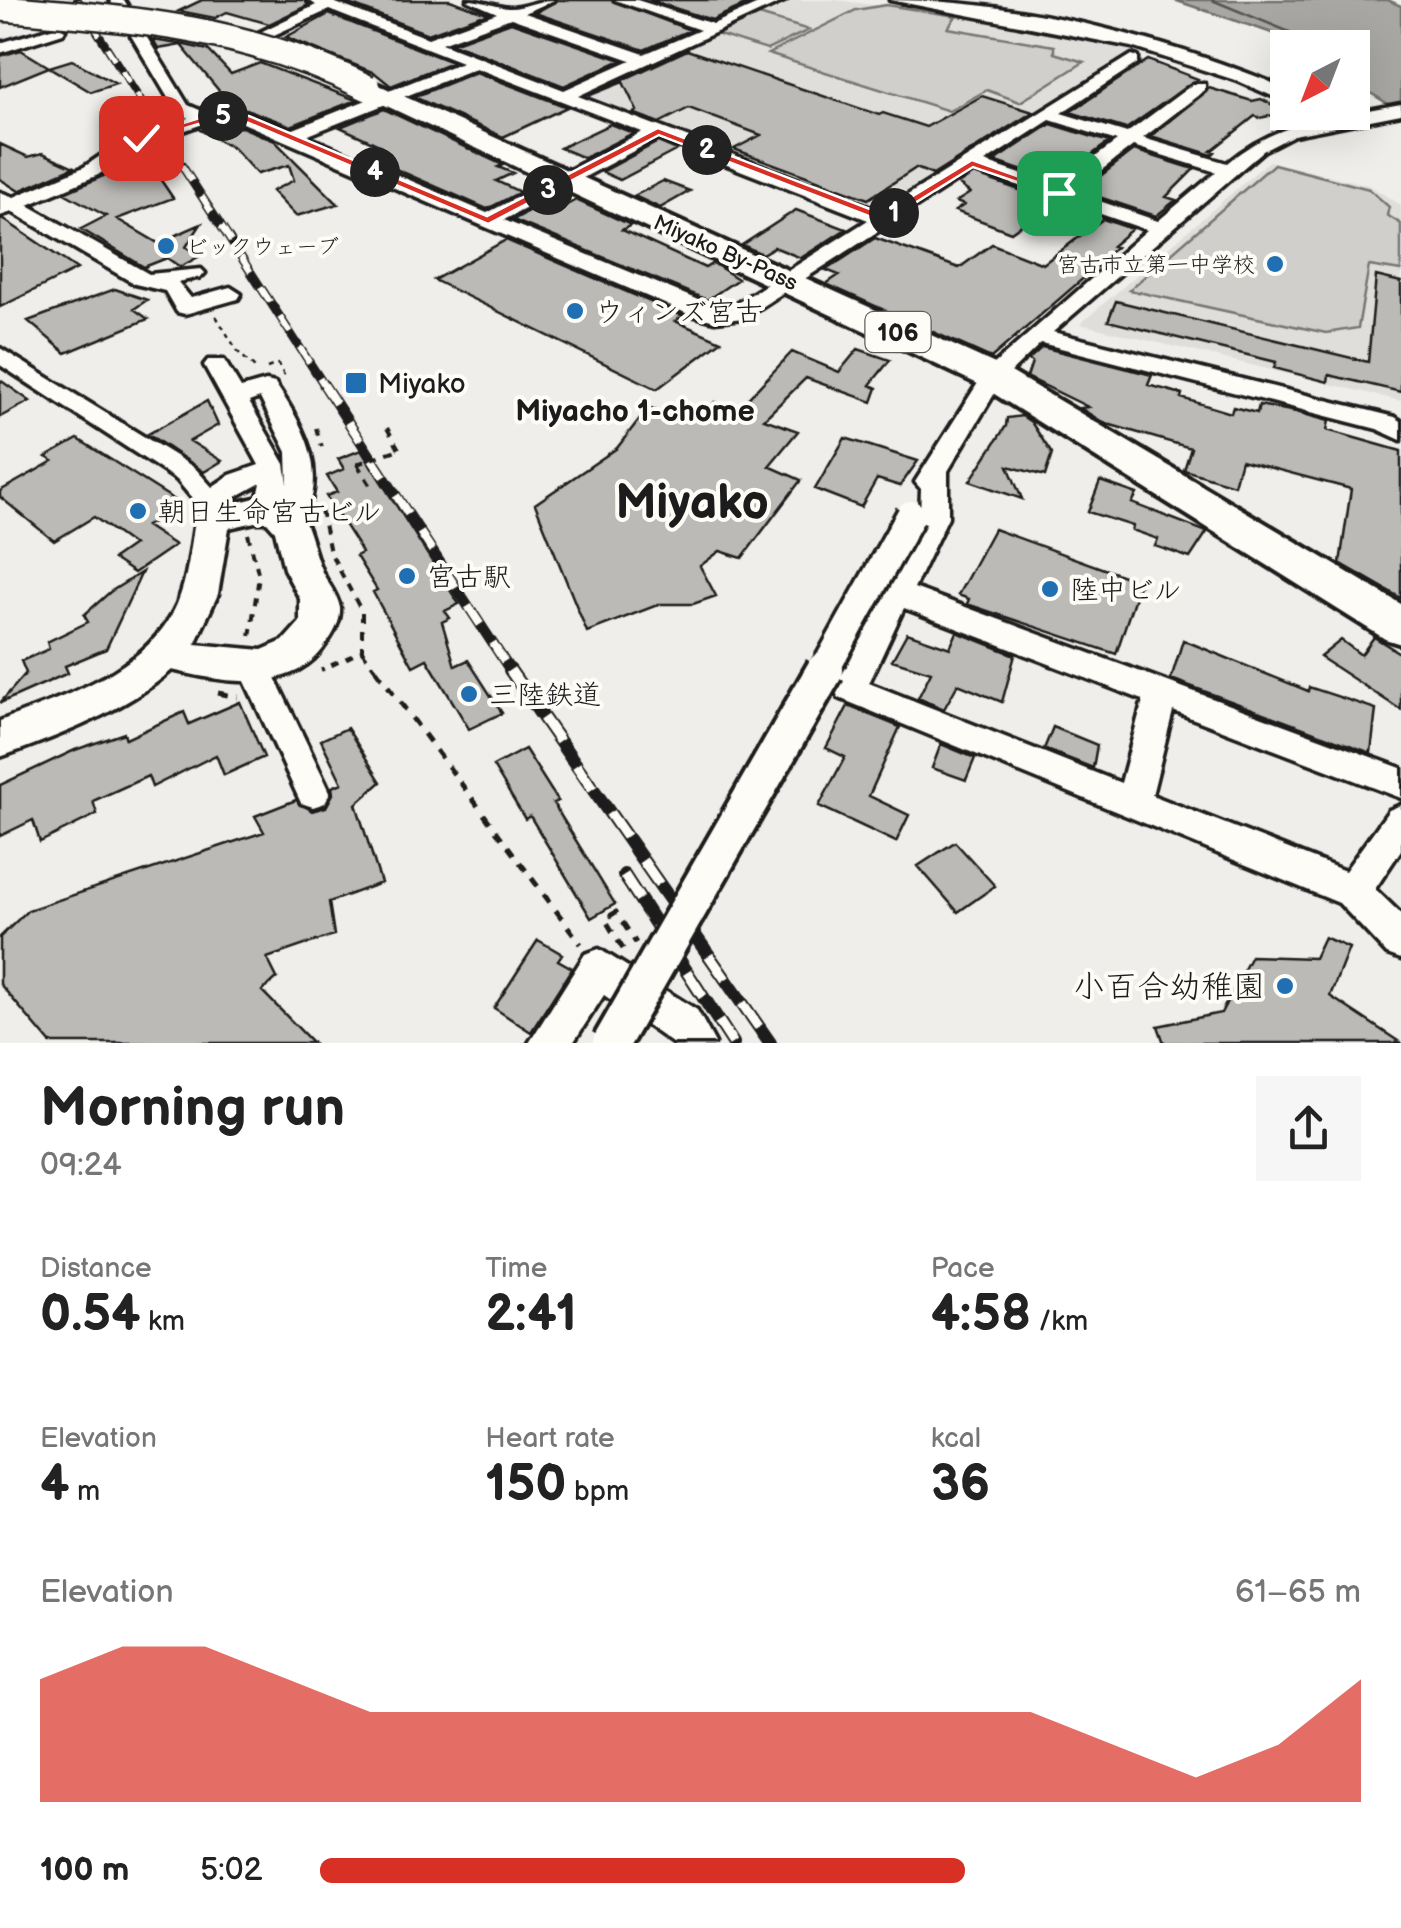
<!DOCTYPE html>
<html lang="en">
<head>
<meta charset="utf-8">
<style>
	body { margin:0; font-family:"Balsamiq Sans","Klee One",sans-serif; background:#f6f6f6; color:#222; height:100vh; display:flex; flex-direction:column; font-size:38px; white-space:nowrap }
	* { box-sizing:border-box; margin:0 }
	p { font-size:32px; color:#767676 }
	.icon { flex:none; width:55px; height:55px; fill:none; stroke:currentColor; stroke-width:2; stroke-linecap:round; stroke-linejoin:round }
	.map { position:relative; height:1043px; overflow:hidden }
	.panel { display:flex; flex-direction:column; background:#fff; flex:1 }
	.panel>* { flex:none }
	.needle { width:65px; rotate:222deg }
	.buttons { position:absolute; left:1270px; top:30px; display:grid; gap:20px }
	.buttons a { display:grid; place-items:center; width:100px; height:100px; border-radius:0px; background:#fff; box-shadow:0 10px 40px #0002; font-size:50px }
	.pin { position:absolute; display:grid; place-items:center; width:85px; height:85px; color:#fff; margin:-42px; border-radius:20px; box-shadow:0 5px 15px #0006 }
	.km { position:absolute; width:50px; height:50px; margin:-25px; border-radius:50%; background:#222; color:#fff; font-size:28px; line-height:50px; text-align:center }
	.round { display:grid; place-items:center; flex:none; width:105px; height:105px; border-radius:0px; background:#f6f6f6 }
	.headline { display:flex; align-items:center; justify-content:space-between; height:170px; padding:0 40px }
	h1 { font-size:55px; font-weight:800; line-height:75px }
	.figures { display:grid; grid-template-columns:repeat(3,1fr); gap:15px; height:170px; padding:10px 40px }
	.figures div { display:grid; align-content:center }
	.figures b { font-size:50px; font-weight:800 }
	.figures small { font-size:28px; font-weight:400 }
	.figures p { font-size:28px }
	.chart { height:280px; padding:20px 40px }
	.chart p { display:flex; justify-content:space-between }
	.chart svg { width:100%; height:180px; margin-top:10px; fill:#d93025; opacity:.7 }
	ul { padding:0 40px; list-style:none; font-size:32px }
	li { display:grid; grid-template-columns:160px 120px 1fr; align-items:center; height:75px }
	li i { height:25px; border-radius:12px; background:#d93025 }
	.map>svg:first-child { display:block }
</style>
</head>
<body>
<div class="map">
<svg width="1401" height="1043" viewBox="0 0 1401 1043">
	<rect width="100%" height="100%" fill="#f0eeea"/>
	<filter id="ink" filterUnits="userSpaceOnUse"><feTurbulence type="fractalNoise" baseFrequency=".01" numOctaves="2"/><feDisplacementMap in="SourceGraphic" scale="20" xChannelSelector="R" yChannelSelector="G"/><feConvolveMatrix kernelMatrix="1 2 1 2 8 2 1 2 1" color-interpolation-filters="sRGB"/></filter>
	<g filter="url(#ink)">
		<path fill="#e0deda" d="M788 0H836L1079 32 1136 48V54L877 209 582 93Z
			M1269 161 1369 185 1401 205V401L1080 324Z"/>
		<path fill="#d0cfcc" stroke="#767674" stroke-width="2.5" d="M886 5 956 16 948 28 1054 46V53L1084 62 1020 102 987 90 949 111 768 54 856 10Z
			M759 15 809 30 767 50 716 34Z
			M1274 164 1369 189 1389 207 1387 215 1401 224V271L1369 266 1358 328 1326 333 1129 290Z"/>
		<path fill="#a8a7a3" stroke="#706f6d" stroke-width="2.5" d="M1174 0H1388L1401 6V112L1353 82 1352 48 1298 47 1278 35Z"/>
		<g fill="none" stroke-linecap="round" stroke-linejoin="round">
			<path stroke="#545452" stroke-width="2.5" d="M1212 0 1299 36 1302 48"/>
		</g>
		<path fill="#bbbab6" stroke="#1c1c1c" stroke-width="2.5" d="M202 0H304L308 5 269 24 227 12 215 18 179 11Z
			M339 0H450L487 13 428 34Z
			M558 0H611L690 30 644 50 535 13Z
			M649 0H756L712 20Z
			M329 14 452 62 391 86 375 73 286 37Z
			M511 22 621 60 564 86 453 43Z
			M153 40 185 45 208 50 231 74 260 63 356 100 291 126 246 109 227 110 220 92 181 45 158 49Z
			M21 50 49 67 0 87V56Z
			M687 50 879 115 883 113 926 127 982 96 1033 112 933 175 916 168 868 199 734 149 761 135 689 108 659 123 633 113 637 111 623 82 588 96Z
			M72 60 116 84 91 92 49 67Z
			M1148 60 1198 79 1126 129 1070 112Z
			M476 72 567 107 503 137 414 97Z
			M1209 88 1252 101 1261 99 1287 112 1260 118 1255 116 1211 151 1215 152 1212 155 1151 136Z
			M384 109 503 165 498 167 513 173 496 181 520 192 487 209 359 153 379 145 340 127Z
			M610 124 633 133 584 158 560 148Z
			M1051 124 1109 142 1055 182 994 161Z
			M242 127 275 141 338 204 296 216 272 191 294 180 289 165 257 174 233 148 200 130Z
			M658 142 677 150 620 180 602 172Z
			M0 144 28 157 43 153 74 167 19 191 0 179Z
			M1134 150 1194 169 1166 197 1176 200 1156 216 1081 191Z
			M140 160 152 167 173 198 117 219 158 243 201 224 186 247 200 256 180 267 167 258 144 267 81 229 106 216 64 193Z
			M974 174 1053 202 1011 232 955 211 964 205 956 202 970 193 958 184Z
			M663 181 690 191 660 208 634 196Z
			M576 200 631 225 622 230 705 268 713 263 738 279 707 300 513 220 544 203 559 209Z
			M796 210 846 229 801 258 774 247 762 254 742 245Z
			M0 219H3L77 269 0 307Z
			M1103 219 1132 229 1112 246 1116 247 1105 256 1108 257 991 358 826 284 839 275 826 270 875 238 959 268 992 244 1043 264Z
			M506 240 683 316 675 321 721 341 657 389 434 280Z
			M1376 276 1401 282V392L1329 375 1328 382 1274 368 1276 362 1108 321 1116 301 1368 362Z
			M115 289 147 300 134 309 148 319 66 353 28 321Z
			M1042 347 1152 375 1148 385 1182 394 1181 398 1231 413 1233 407 1257 413 1259 405 1296 412 1329 421 1327 430 1401 451V598L1340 563 1351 489 1241 460 1234 485 1184 470 1191 448 1104 423 1080 408 1088 407 1027 377 1032 362 1028 360Z
			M858 349 890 360 870 385 877 388 872 402 806 378 764 419 798 431 769 466 801 480 742 558 720 551 700 566 716 596 693 604H660L587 632 535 504 617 448 648 408 699 420 715 402 737 410 792 352 839 372Z
			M0 380 30 401 0 417Z
			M207 401 218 425 190 441 222 461 204 472 148 434Z
			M1022 416 1031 422 1052 454 1045 476 1008 466 1022 499 970 481 1006 426 1007 418Z
			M845 438 918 461 900 486 877 479 861 507 815 489Z
			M78 439 181 504 146 526 175 545 134 573 113 559 133 545 94 517 54 541 0 497V491L53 461 46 457Z
			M361 450 459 604 445 611 450 618 442 622 455 666 468 660 502 713 469 729 427 659 413 666 373 592 377 590 356 556 362 553 360 549 326 496 337 492 327 476 344 469 338 459Z
			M1100 481 1137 494 1132 503 1207 532 1190 558 1155 546 1158 539 1132 530 1133 526 1088 512Z
			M994 529 1140 582 1116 654 967 604 969 599 958 595Z
			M142 572 106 649 65 666 68 673 0 703 26 673 21 661 49 649 47 642 88 622 84 615 110 592Z
			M957 632 1015 655 1002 702 958 684 944 709 918 698 931 672 892 660 907 633 950 648Z
			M1374 637 1401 654V710L1320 657 1341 640 1361 655Z
			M1183 640 1308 691 1309 687 1376 709 1371 753 1171 679Z
			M240 702 264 757 224 775 216 755 152 787 148 776 93 801 97 814 40 842 33 820 0 836V785L75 750 124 733 126 739 184 712 189 724Z
			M848 706 900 727 869 796 909 815 896 842 819 806 845 757 826 748Z
			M1053 727 1097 745 1093 768 1044 749Z
			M347 728 381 782 356 804 381 883 329 902 334 935 267 958 277 978 262 991 313 1043H50L0 984V937L28 910 264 832 255 816 296 800 312 811 326 807 333 794 332 787 342 783 321 740Z
			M941 744 975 758 966 780 932 768Z
			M525 749 558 801 553 803 615 904 591 918 530 816 525 819 493 766Z
			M955 842 995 886 958 912 918 866Z
			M1324 937 1349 948 1330 996 1401 1043H1164L1158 1026 1221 1013 1251 956 1314 958Z
			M538 940 562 954 558 960 572 968 531 1032 494 1008Z"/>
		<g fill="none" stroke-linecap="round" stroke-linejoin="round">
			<g stroke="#1c1c1c" stroke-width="7">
				<path id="minor" d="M110 0H124L188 105 209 114 245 113 291 130 462 62 329 10 263 40 250 37 316 5 308 0H328L428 38 497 13 467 0C483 0 497 8 511 8 523 8 538 0 554 0L525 13 644 54 700 30 615 0H637L713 24 767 0H786L578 96 882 211 1132 55 1138 57V63L1061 113 1127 133 1193 84H1205V90L1143 138 1227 163C1279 119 1336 117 1401 104V114L1294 135 1263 151 1053 332 1395 417 1401 421V440L1377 429 1041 343 1002 381 948 471V517L914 588 1401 768V798L1173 711 1152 795 1345 871 1389 810 1401 805V850L1375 889 1401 914V959L1387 954 1339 903 839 698 834 689 920 517 921 489 915 482 985 372 1147 230 973 170 744 318 715 321 688 314 243 123 200 125 137 147 98 175 28 205 149 274 201 269 205 273 201 277 178 282 191 298 230 287 241 294 238 299 185 314 177 312 165 291 135 284 12 212 0 216V192L14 197 84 167 125 139 188 118 174 108ZM511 18 631 60 564 90 442 43ZM476 68 642 132 487 213 306 136ZM1050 120 1117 141 1056 186 985 162ZM658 138 868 220 731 307H715L504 220ZM1133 146 1216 172 1158 221 1073 192ZM904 608 1143 700 1121 783 869 683Z
					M890 0C1016 0 1151 35 1268 81L1288 91V103L1238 81 1132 47Z
					M58 26 65 30 63 33 0 53V43Z
					M0 348 195 468 212 487 230 475 259 465 204 365 208 360H224L241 388 266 381 275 383C306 430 331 475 299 529H279L277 517H259L255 510 261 483 223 504 226 521 222 528H202L196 503 177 480 0 365ZM260 398 287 452 288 484 285 464 249 402Z
					M254 654 265 657 325 781 330 792 325 803 313 807 301 803 238 666 243 657Z
					M599 949 697 1010 715 1043H672L604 995 573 1043H529L585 954Z"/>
			</g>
			<g stroke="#1c1c1c" stroke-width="7">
				<path id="major" d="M255 498C309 496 305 528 320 567 325 581 337 592 340 608 341 621 334 633 327 643 294 696 223 682 172 670 124 711 60 736 0 757V721C63 696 147 672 177 604 188 578 190 549 195 521L200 512ZM255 522H267L275 531 284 569 300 599V622L283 641 262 650 195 644 218 594 229 528Z"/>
			</g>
			<g stroke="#1c1c1c" stroke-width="8">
				<path id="highway" d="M368 80 1006 369 1401 604V644L1385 639 980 385 359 93 355 88Z"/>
			</g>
			<path stroke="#1c1c1c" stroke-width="2.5" stroke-dasharray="5 5" stroke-linecap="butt" d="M216 316 238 352 258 371
				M267 368 278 364 285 377"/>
			<path stroke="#1c1c1c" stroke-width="4" stroke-dasharray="8 8" stroke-linecap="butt" d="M316 428 322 447
				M387 428 399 449
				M357 464 371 486
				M321 510 330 552 362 612V651L321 670
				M248 534 259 576 250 637
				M362 651 378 673"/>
			<path stroke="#1c1c1c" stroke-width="5" stroke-dasharray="10 10" stroke-linecap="butt" d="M376 670 581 944
				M218 693 238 697
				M623 949 605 919 616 912 636 943"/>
			<use href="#minor" fill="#fdfcf7" fill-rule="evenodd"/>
			<use href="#major" fill="#fdfcf7" fill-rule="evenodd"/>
			<use href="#highway" fill="#fdfcf7" fill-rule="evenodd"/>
			<g stroke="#1c1c1c" stroke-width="8">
				<path id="rail-far3" d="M77 0 184 169"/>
			</g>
			<g stroke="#1c1c1c" stroke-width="9">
				<path id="rail-far2" d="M182 166 326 388"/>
			</g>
			<g stroke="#1c1c1c" stroke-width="11">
				<path id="rail-far1" d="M324 385 512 673"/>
			</g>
			<g stroke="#1c1c1c" stroke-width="14">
				<path id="rail" d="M510 670 770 1043
					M624 875 733 1043"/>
			</g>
			<use href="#rail-far3" stroke="#fdfcf7" stroke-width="5" stroke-dasharray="14" stroke-linecap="butt"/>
			<use href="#rail-far2" stroke="#fdfcf7" stroke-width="6" stroke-dasharray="18" stroke-linecap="butt"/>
			<use href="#rail-far1" stroke="#fdfcf7" stroke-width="8" stroke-dasharray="22" stroke-linecap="butt"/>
			<use href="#rail" stroke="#fdfcf7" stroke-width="10" stroke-dasharray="29" stroke-linecap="butt"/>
			<g stroke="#1c1c1c" stroke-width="35" stroke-linecap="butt">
				<path id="minor-bridge-far1" d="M823 673 911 515"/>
			</g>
			<g stroke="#1c1c1c" stroke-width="44" stroke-linecap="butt">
				<path id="minor-bridge" d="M611 1043 825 670"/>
			</g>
			<g stroke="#1c1c1c" stroke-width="30" stroke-linecap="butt">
				<path id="highway-bridge" d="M0 8C135 19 244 27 368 88"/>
			</g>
			<path stroke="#1c1c1c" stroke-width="4" stroke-dasharray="8 8" stroke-linecap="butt" d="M357 464 399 449"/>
			<use href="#minor-bridge-far1" stroke="#fdfcf7" stroke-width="28"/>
			<use href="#minor-bridge" stroke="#fdfcf7" stroke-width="36"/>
			<use href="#highway-bridge" stroke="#fdfcf7" stroke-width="25"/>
		</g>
	</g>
	<path fill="#d93025" stroke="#fff" stroke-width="2.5" d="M212 114 249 116 487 216 658 128 883 214 972 160 1065 193 1055 195 973 167 884 222 659 135 488 224 244 121 212 120 141 141 136 138Z"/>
	<g fill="#1f6fb2" stroke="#fdfcf7" stroke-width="4">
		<circle cx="166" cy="246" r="10"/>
		<circle cx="1275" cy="264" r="10"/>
		<circle cx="575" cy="311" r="10"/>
		<rect x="344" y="371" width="24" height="24" rx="5"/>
		<circle cx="138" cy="511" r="10"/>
		<circle cx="407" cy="576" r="10"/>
		<circle cx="1050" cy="589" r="10"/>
		<circle cx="469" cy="694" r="10"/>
		<circle cx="1285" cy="986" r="10"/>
	</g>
	<g text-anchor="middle" stroke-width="8" stroke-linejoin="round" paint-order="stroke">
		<g font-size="22" fill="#1c1c1c" stroke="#fdfcf7" text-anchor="start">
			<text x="186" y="254">ビックウェーブ</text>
			<text x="1255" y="272" text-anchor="end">宮古市立第一中学校</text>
		</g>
		<g font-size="22" fill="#1c1c1c" stroke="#fdfcf7">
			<text transform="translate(726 252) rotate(24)" y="8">Miyako By-Pass</text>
		</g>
		<rect fill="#fdfcf7" stroke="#605f5e" stroke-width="2.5" x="865.5" y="312" width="65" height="40" rx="8"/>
		<g font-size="25" font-weight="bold" fill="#1c1c1c">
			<text x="898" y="341">106</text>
		</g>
		<g font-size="28" fill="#1c1c1c" stroke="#fdfcf7" text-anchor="start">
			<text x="595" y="321">ウィンズ宮古</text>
			<text x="378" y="393">Miyako</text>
			<text x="158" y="521">朝日生命宮古ビル</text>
			<text x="427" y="586">宮古駅</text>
			<text x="1070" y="599">陸中ビル</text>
			<text x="489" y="704">三陸鉄道</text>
		</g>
		<g font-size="30" font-weight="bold" fill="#1c1c1c" stroke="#fdfcf7">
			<text x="635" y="421">Miyacho 1-chome</text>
		</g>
		<g font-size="32" fill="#1c1c1c" stroke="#fdfcf7" text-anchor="end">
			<text x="1265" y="997">小百合幼稚園</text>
		</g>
		<g font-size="48" font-weight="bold" fill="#1c1c1c" stroke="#fdfcf7">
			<text x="692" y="518">Miyako</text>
		</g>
	</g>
</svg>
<div class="buttons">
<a><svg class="needle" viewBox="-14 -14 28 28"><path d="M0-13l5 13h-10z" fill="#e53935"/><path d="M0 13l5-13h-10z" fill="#767676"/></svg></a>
</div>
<div class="pin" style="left:1059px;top:193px;background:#1e9e55"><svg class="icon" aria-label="arrive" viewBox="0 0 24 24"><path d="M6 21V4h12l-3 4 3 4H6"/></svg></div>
<div class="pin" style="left:141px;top:138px;background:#d93025"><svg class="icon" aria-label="check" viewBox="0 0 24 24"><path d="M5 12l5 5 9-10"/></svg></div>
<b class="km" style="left:894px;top:213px">1</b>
<b class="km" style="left:707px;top:150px">2</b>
<b class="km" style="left:548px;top:190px">3</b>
<b class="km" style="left:375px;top:172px">4</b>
<b class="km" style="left:223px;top:116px">5</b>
</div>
<section class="panel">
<div class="headline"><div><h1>Morning run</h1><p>09:24</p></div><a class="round"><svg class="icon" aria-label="share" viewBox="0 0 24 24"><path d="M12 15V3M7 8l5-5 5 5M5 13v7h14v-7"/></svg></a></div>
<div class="figures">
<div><p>Distance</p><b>0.54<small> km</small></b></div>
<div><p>Time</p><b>2:41</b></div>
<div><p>Pace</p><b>4:58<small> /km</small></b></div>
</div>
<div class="figures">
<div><p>Elevation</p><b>4<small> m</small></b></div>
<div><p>Heart rate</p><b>150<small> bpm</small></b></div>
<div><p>kcal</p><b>36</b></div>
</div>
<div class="chart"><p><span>Elevation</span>61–65 m</p>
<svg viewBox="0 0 160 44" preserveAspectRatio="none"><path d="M0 44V14L10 6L20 6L30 14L40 22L50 22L60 22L70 22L80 22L90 22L100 22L110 22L120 22L130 30L140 38L150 30L160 14V44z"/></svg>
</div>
<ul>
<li><b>100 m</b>5:02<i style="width:62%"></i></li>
</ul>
</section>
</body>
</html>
